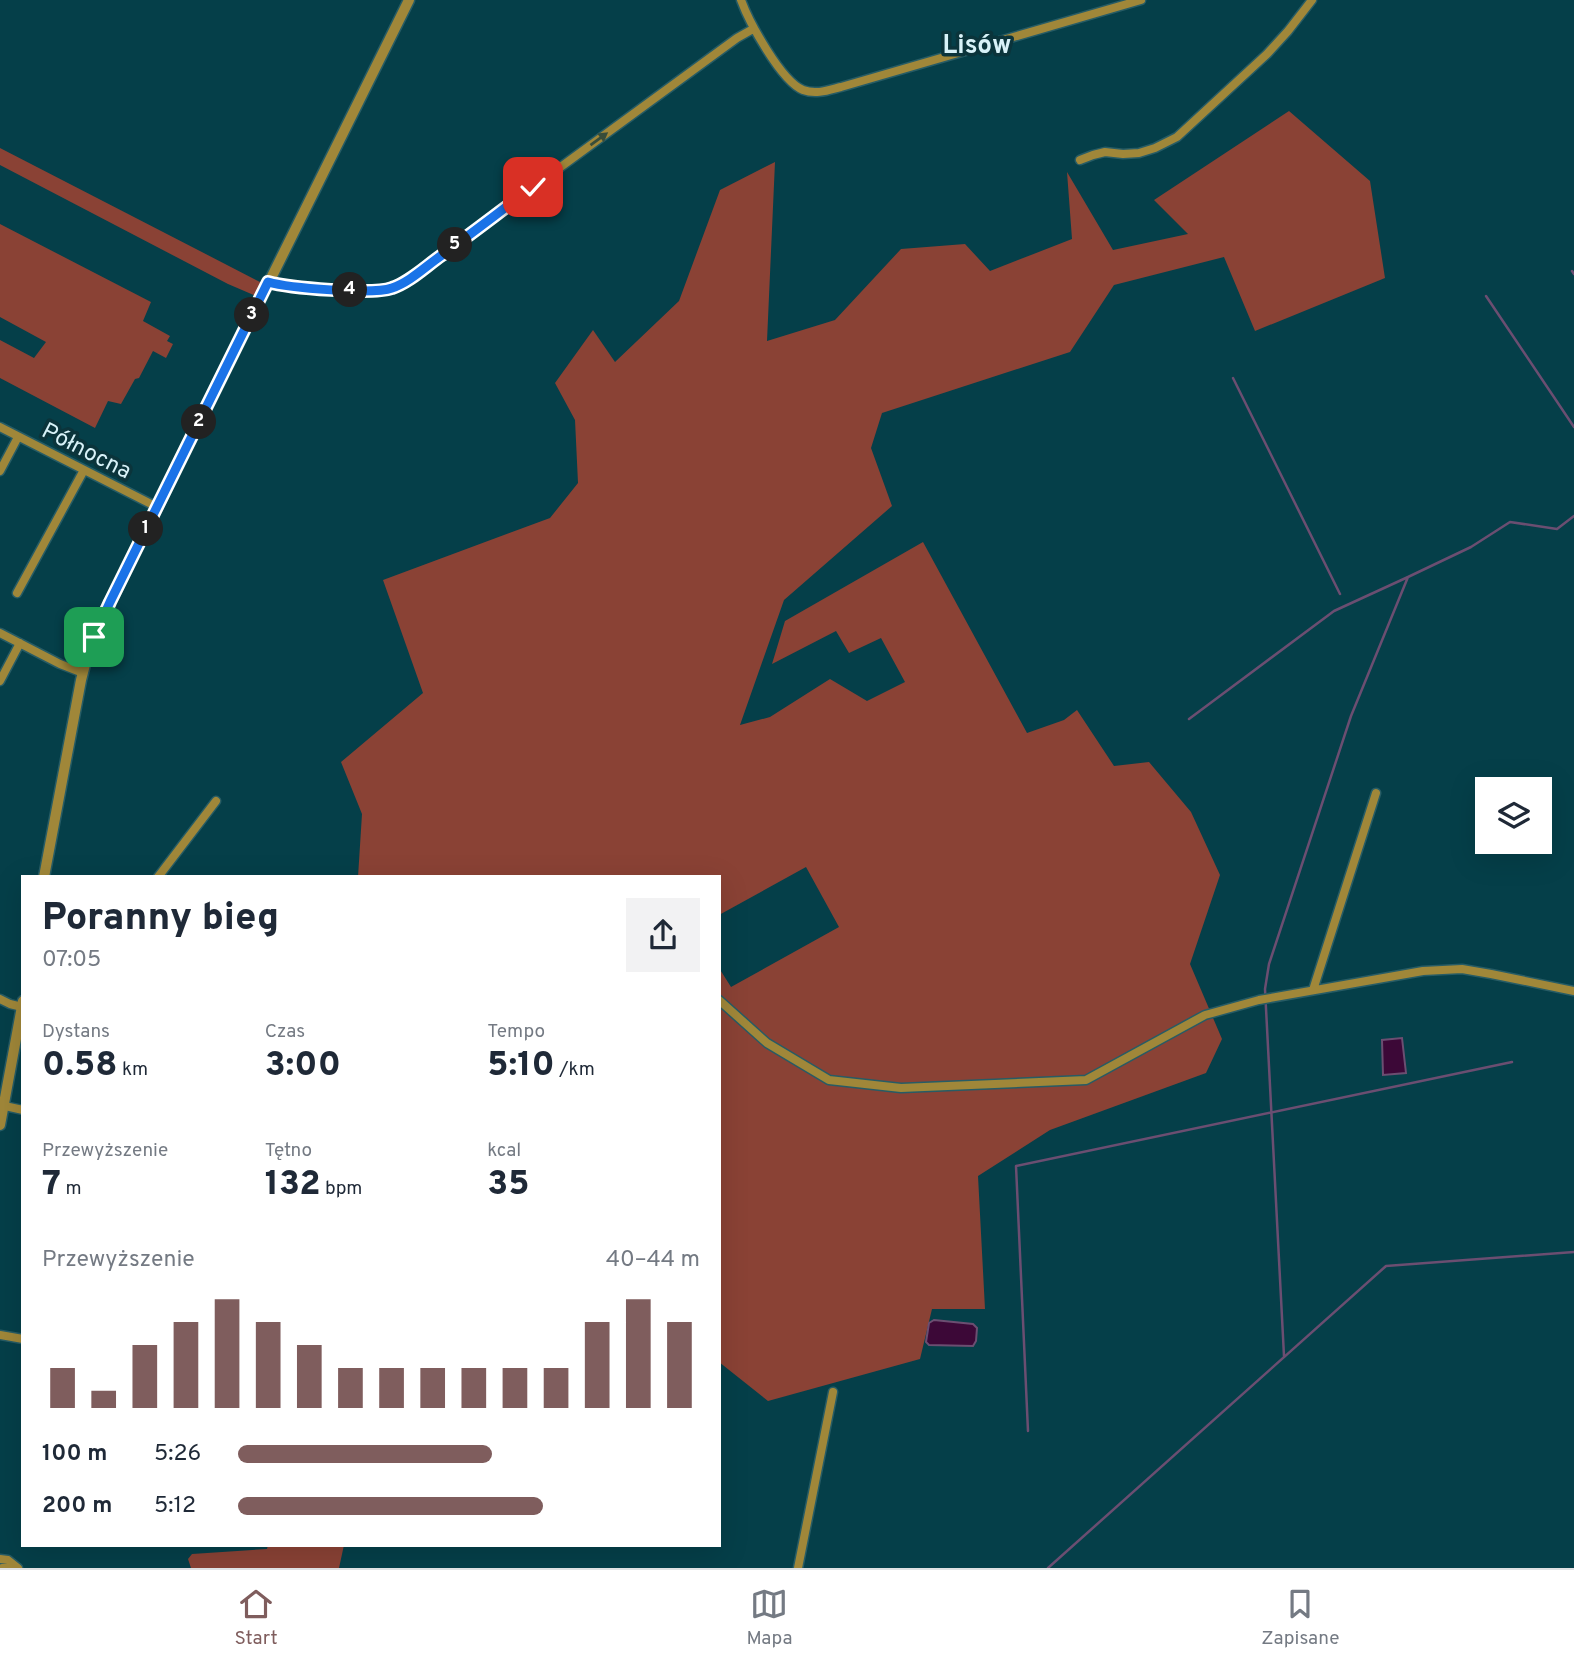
<!DOCTYPE html>
<html lang="pl">
<head>
<meta charset="utf-8">
<style>
	body { margin:0; font-family:Overpass,sans-serif; background:#f2f2f3; color:#1f2937; height:100vh; display:flex; flex-direction:column; font-size:26px; white-space:nowrap }
	* { box-sizing:border-box; margin:0 }
	p { font-size:23px; color:#747a83 }
	.icon { flex:none; width:38px; height:38px; fill:none; stroke:currentColor; stroke-width:2; stroke-linecap:round; stroke-linejoin:round }
	.map { position:relative; flex:1; overflow:hidden }
	.details { position:absolute; left:21px; top:875px; width:700px; height:672px; display:flex; flex-direction:column; background:#fff; border-radius:0px; box-shadow:0 7px 28px #0002 }
	.details>* { flex:none }
	.fabs { position:absolute; left:1475px; top:777px; display:grid; gap:14px }
	.fabs a { display:grid; place-items:center; width:77px; height:77px; border-radius:0px; background:#fff; box-shadow:0 7px 28px #0002; font-size:35px }
	.pin { position:absolute; display:grid; place-items:center; width:60px; height:60px; color:#fff; margin:-30px; border-radius:14px; box-shadow:0 4px 10px #0006 }
	.km { position:absolute; width:35px; height:35px; margin:-18px; border-radius:50%; background:#222; color:#fff; font-size:19px; line-height:35px; text-align:center }
	.round { display:grid; place-items:center; flex:none; width:74px; height:74px; border-radius:0px; background:#f2f2f3 }
	.headline { display:flex; align-items:center; justify-content:space-between; height:119px; padding:0 21px }
	h1 { font-size:38px; font-weight:800; line-height:52px }
	.figures { display:grid; grid-template-columns:repeat(3,1fr); gap:10px; height:119px; padding:7px 21px }
	.figures div { display:grid; align-content:center }
	.figures b { font-size:35px; font-weight:800 }
	.figures small { font-size:19px; font-weight:400 }
	.figures p { font-size:19px }
	.chart { height:196px; padding:14px 21px }
	.chart p { display:flex; justify-content:space-between }
	.chart svg { width:100%; height:126px; margin-top:7px; stroke:#7f5d5d; stroke-width:6 }
	ul { padding:0 21px; list-style:none; font-size:23px }
	li { display:grid; grid-template-columns:112px 84px 1fr; align-items:center; height:52px }
	li i { height:18px; border-radius:9px; background:#7f5d5d }
	.menu { display:flex; justify-content:space-around; align-items:center; height:98px; border-top:2px solid #e0e1e3; background:#fff; font-size:19px; color:#747a83 }
	.menu a { display:grid; justify-items:center; gap:4px }
	.menu .active { color:#7f5d5d }
	.map>svg:first-child { display:block }
</style>
</head>
<body>
<div class="map">
<svg width="1574" height="1568" viewBox="0 0 1574 1568">
	<rect width="100%" height="100%" fill="#053f49"/>
	<path fill="#8a4235" d="M1289 111 1370 181 1385 278 1255 331 1224 257 1114 285 1070 352 882 413 871 448 892 506 784 600 740 725 770 717 830 679 867 701 905 682 881 638 849 653 836 631 772 664 785 621 923 542 1027 733 1064 720 1077 710 1114 766 1149 762 1191 812 1220 875 1190 964 1222 1039 1206 1073 1050 1130 978 1176 985 1309H932L920 1359 768 1401 719 1362V968L731 987 839 927 806 867 719 915V877H358L362 814 341 762 423 693 383 580 550 518 578 483 575 420 555 383 593 330 615 362 679 301 720 190 775 162 767 341 835 320 901 249 965 244 990 271 1072 239 1067 172 1113 250 1188 234 1154 200Z
		M0 148 262 283 256 296 228 284 0 165Z
		M0 224 151 302 143 321 170 336 167 341 173 344 166 358 153 351 139 378 135 379 121 404 108 401 95 428 0 378V340L34 358 46 342 0 317Z
		M268 1545H310V1547L344 1545 339 1568H191L188 1559 192 1554 267 1549Z"/>
	<path fill="#3c0837" stroke="#6b4e71" stroke-width="2" d="M1402 1038 1406 1073 1383 1075 1382 1040Z
		M934 1320 973 1324 977 1328 976 1341 973 1346 929 1345 926 1342 929 1323Z"/>
	<g fill="none" stroke-linecap="round" stroke-linejoin="round">
		<path stroke="#6b4e71" stroke-width="2.5" d="M1572 271 1574 274
			M1486 296 1574 427
			M1233 378 1340 594
			M1189 719 1334 611 1408 577
			M1284 1356 1265 989 1269 964 1351 716 1408 577 1471 547 1510 522 1557 529 1574 516
			M1028 1431 1016 1166 1512 1062
			M1048 1568 1386 1266 1574 1252"/>
		<g stroke="#275c65" stroke-width="11">
			<path id="minor" d="M741 0C749 22 781 81 803 90 816 95 829 90 841 87L1141 0
				M1080 160 1093 155 1105 152 1123 154 1139 153 1155 148 1177 137 1267 54 1288 31 1312 0
				M268 282 322 289 369 291 385 290 402 283 737 38 753 29
				M0 427 157 507
				M0 471 18 437
				M17 593 84 470
				M0 633 60 664 83 673
				M0 681 20 643
				M158 877 216 801
				M1313 990 1376 793
				M0 999 10 1004 22 1007
				M719 1000 767 1043 829 1080 901 1088 1086 1080 1205 1015 1259 1000 1423 971 1462 969 1491 974 1574 991
				M0 1105 23 1110
				M0 1335 23 1339
				M0 1559 8 1560 18 1568
				M2 1568 16 1567
				M798 1568 833 1392"/>
		</g>
		<g stroke="#275c65" stroke-width="13">
			<path id="tertiary" d="M44 877 81 680 87 657 98 627 409 0
				M0 1125 23 1001"/>
		</g>
		<use href="#minor" stroke="#a08739" stroke-width="8"/>
		<use href="#tertiary" stroke="#a08739" stroke-width="10"/>
	</g>
	<defs><path id="oneway-solid" d="M-6-.8H1V-3.2L6.5 0L1 3.2V.8H-6Z" transform="scale(1.75)"/></defs>
	<use fill="#384d3a" href="#oneway-solid" transform="translate(599 139) rotate(-36)"/>
	<g fill="none" stroke-linecap="round" stroke-linejoin="round">
		<g stroke="#fff" stroke-width="14">
			<path id="route" d="M94 637 110 602 268 282C289 288 373 295 392 288 410 282 426 266 442 255 472 233 502 210 533 187"/>
		</g>
		<use href="#route" stroke="#1a73e8" stroke-width="9"/>
	</g>
	<g text-anchor="middle" stroke-width="7" stroke-linejoin="round" paint-order="stroke">
		<g font-size="23" fill="#d8f2f8" stroke="#0b343b">
			<text transform="translate(87 450) rotate(27)" y="8">Północna</text>
		</g>
		<g font-size="26" font-weight="bold" fill="#d8f2f8" stroke="#0b343b">
			<text x="977" y="53">Lisów</text>
		</g>
	</g>
</svg>
<div class="fabs">
<a><svg class="icon" aria-label="layers" viewBox="0 0 24 24"><path d="M12 4l9 5-9 5-9-5zM3 14l9 5 9-5"/></svg></a>
</div>
<div class="pin" style="left:94px;top:637px;background:#1e9e55"><svg class="icon" aria-label="arrive" viewBox="0 0 24 24"><path d="M6 21V4h12l-3 4 3 4H6"/></svg></div>
<div class="pin" style="left:533px;top:187px;background:#d93025"><svg class="icon" aria-label="check" viewBox="0 0 24 24"><path d="M5 12l5 5 9-10"/></svg></div>
<b class="km" style="left:146px;top:529px">1</b>
<b class="km" style="left:199px;top:422px">2</b>
<b class="km" style="left:252px;top:315px">3</b>
<b class="km" style="left:350px;top:290px">4</b>
<b class="km" style="left:455px;top:245px">5</b>
<section class="details">
<div class="headline"><div><h1>Poranny bieg</h1><p>07:05</p></div><a class="round"><svg class="icon" aria-label="share" viewBox="0 0 24 24"><path d="M12 15V3M7 8l5-5 5 5M5 13v7h14v-7"/></svg></a></div>
<div class="figures">
<div><p>Dystans</p><b>0.58<small> km</small></b></div>
<div><p>Czas</p><b>3:00</b></div>
<div><p>Tempo</p><b>5:10<small> /km</small></b></div>
</div>
<div class="figures">
<div><p>Przewyższenie</p><b>7<small> m</small></b></div>
<div><p>Tętno</p><b>132<small> bpm</small></b></div>
<div><p>kcal</p><b>35</b></div>
</div>
<div class="chart"><p><span>Przewyższenie</span>40–44 m</p>
<svg viewBox="0 0 160 44" preserveAspectRatio="none"><path d="M5 44V30M15 44V38M25 44V22M35 44V14M45 44V6M55 44V14M65 44V22M75 44V30M85 44V30M95 44V30M105 44V30M115 44V30M125 44V30M135 44V14M145 44V6M155 44V14"/></svg>
</div>
<ul>
<li><b>100 m</b>5:26<i style="width:55%"></i></li>
<li><b>200 m</b>5:12<i style="width:66%"></i></li>
</ul>
</section>
</div>
<nav class="menu">
<a class="active"><svg class="icon" aria-label="home" viewBox="0 0 24 24"><path d="M3 11l9-7 9 7M6 9v11h12V9"/></svg>Start</a>
<a><svg class="icon" aria-label="map" viewBox="0 0 24 24"><path d="M3 6l6-2 6 2 6-2v14l-6 2-6-2-6 2zM9 4v14M15 6v14"/></svg>Mapa</a>
<a><svg class="icon" aria-label="saved" viewBox="0 0 24 24"><path d="M7 4h10v16l-5-4-5 4z"/></svg>Zapisane</a>
</nav>
</body>
</html>
